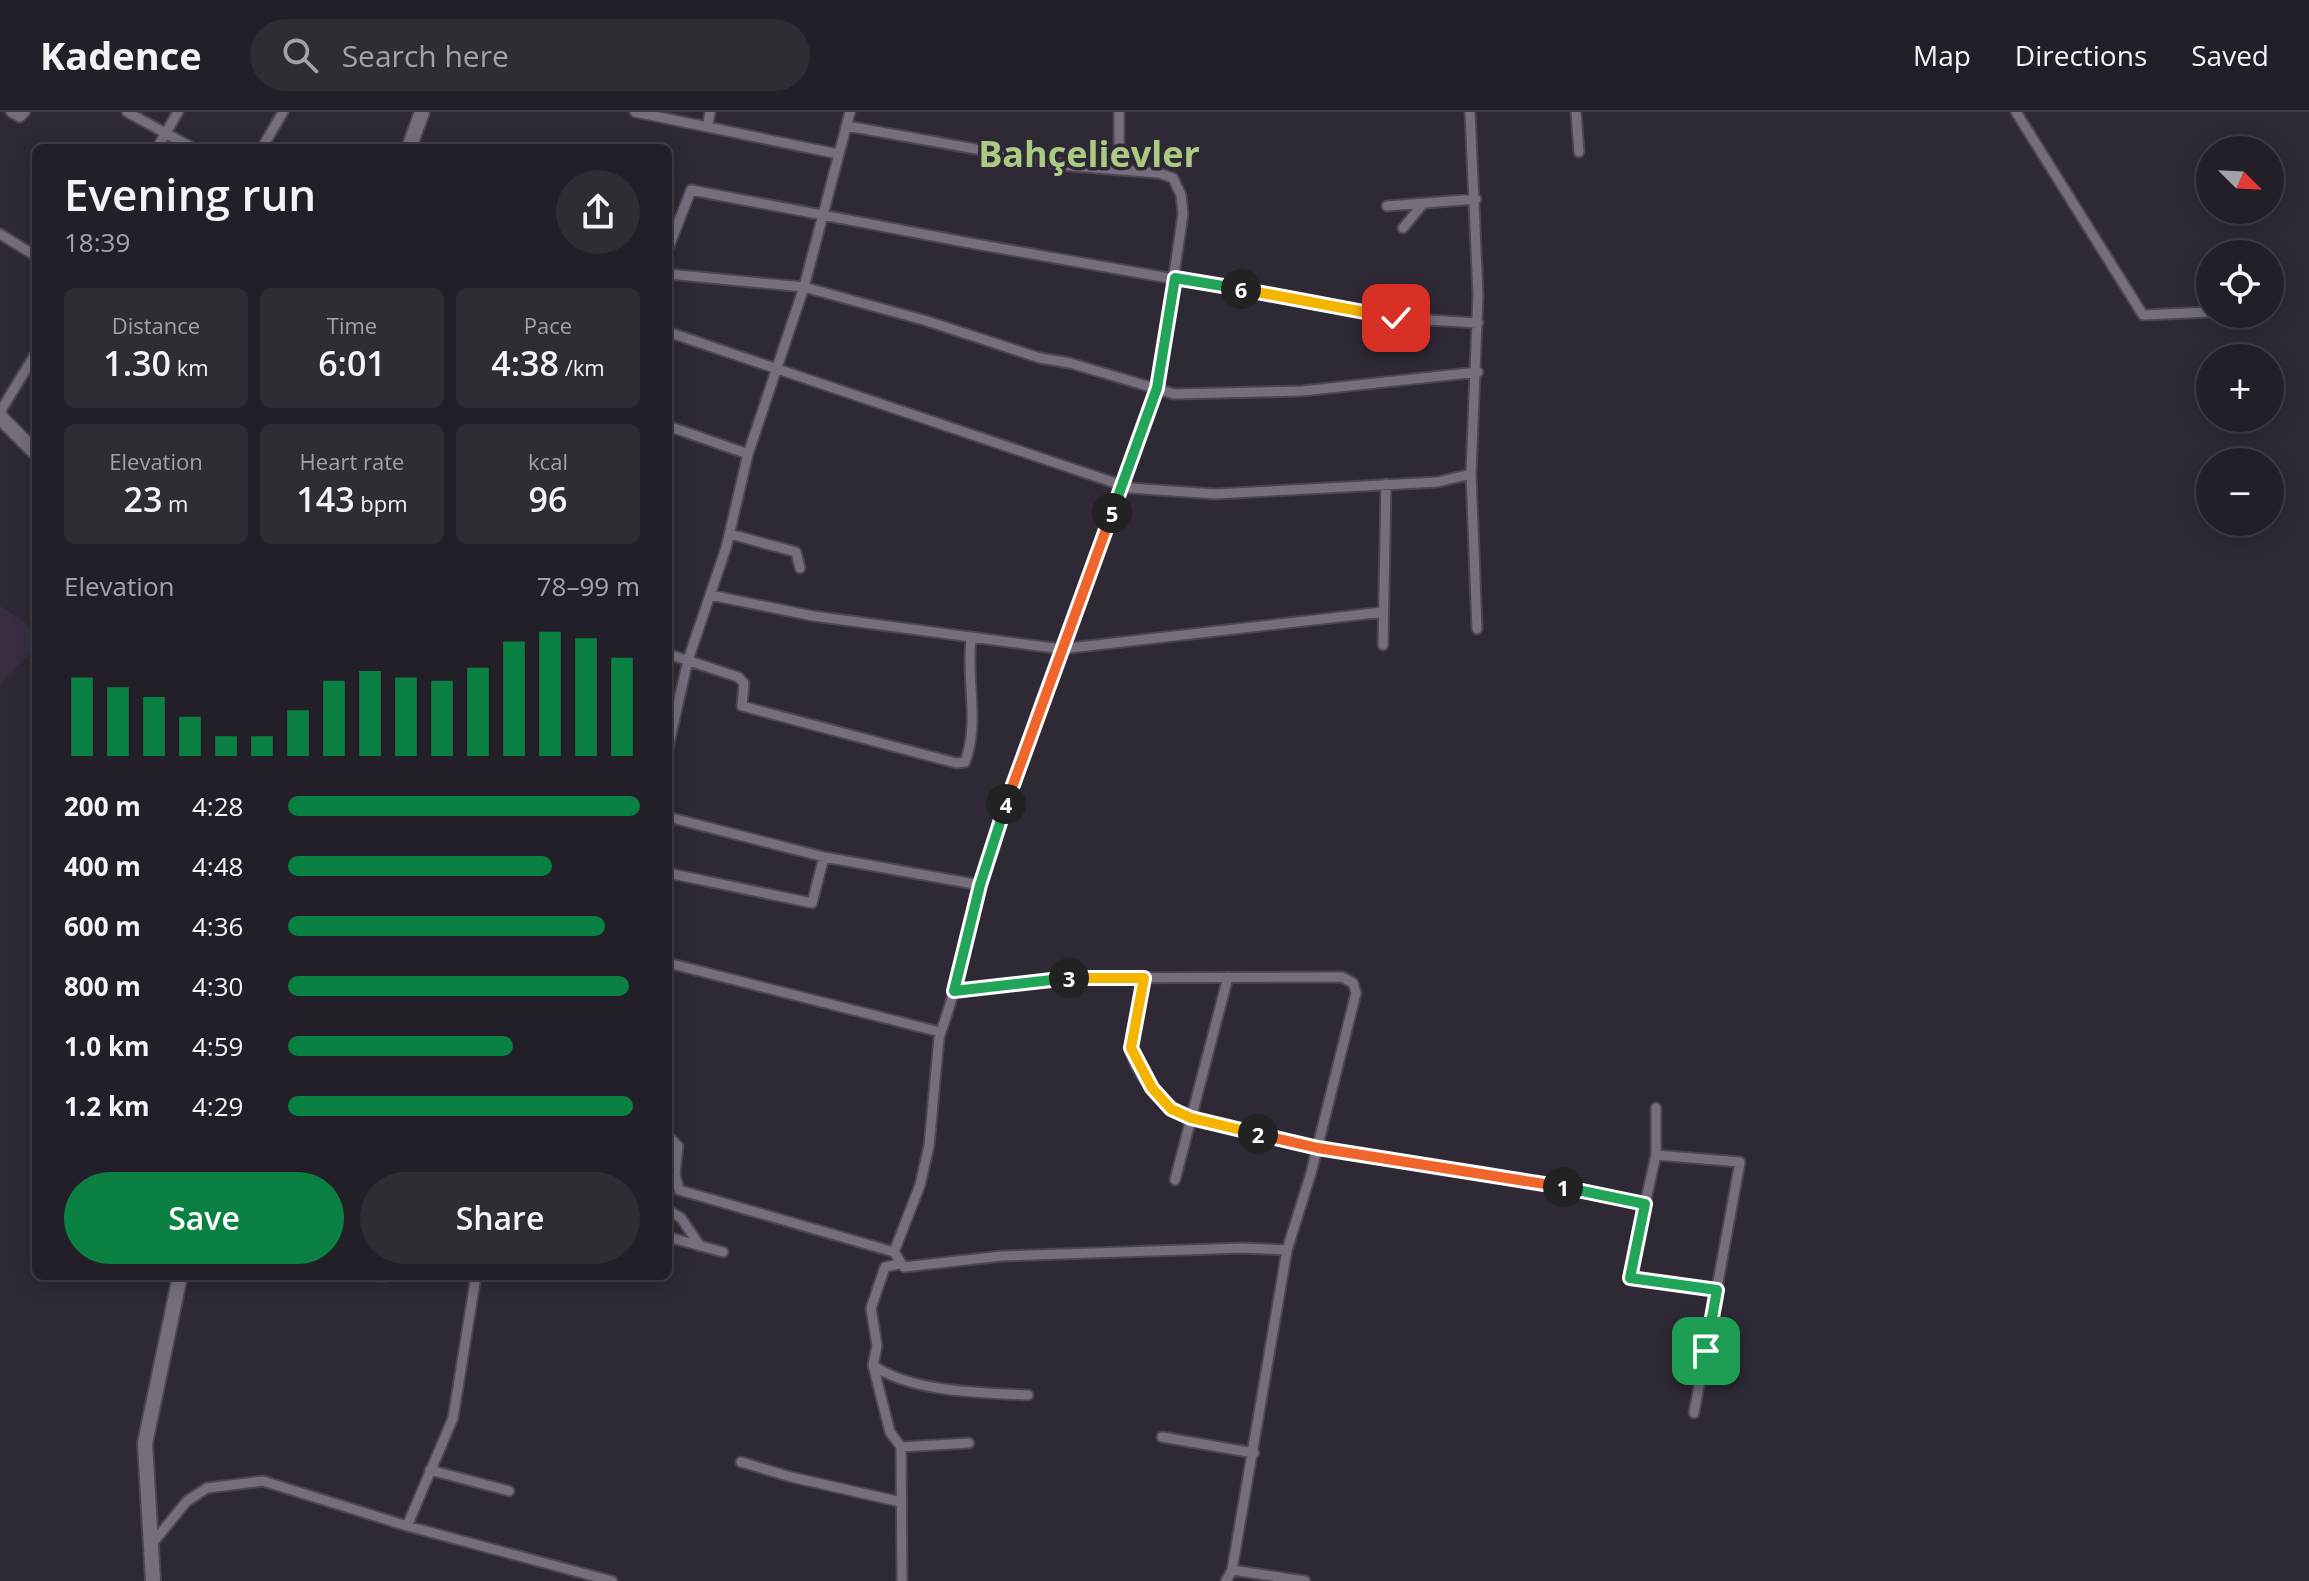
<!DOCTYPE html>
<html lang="en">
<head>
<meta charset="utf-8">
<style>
	body { margin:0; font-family:"Open Sans",sans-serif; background:#2f2c34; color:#f1f3f6; height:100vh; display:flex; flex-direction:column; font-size:30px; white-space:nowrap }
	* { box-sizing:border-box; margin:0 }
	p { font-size:26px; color:#a3a2a8 }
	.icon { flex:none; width:44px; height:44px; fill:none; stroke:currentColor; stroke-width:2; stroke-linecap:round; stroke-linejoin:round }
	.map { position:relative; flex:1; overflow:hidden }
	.details { position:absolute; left:32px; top:32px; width:640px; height:1136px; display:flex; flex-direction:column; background:#231f28; border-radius:12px; box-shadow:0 4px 20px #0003,0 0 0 2px #403d45 }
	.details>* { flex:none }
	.needle { width:52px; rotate:114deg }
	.buttons { position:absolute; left:2196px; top:24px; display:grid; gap:16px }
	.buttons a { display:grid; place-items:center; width:88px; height:88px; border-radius:50%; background:#231f28; box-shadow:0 4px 20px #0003,0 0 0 2px #403d45; font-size:40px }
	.pin { position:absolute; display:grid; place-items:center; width:68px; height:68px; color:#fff; margin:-34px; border-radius:16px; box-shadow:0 4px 12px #0006 }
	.km { position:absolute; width:40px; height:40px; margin:-20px; border-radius:50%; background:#222; color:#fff; font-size:22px; line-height:40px; text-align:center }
	.round { display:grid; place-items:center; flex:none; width:84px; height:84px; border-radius:42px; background:#2f2c34 }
	.summary { display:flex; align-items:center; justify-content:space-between; height:136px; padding:0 32px }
	h1 { font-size:44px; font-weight:600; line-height:60px }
	.stats { display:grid; grid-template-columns:repeat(3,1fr); gap:12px; height:136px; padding:8px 32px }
	.stats div { display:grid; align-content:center; border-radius:12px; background:#2f2c34; text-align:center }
	.stats b { font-size:34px; font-weight:600 }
	.stats small { font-size:22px; font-weight:400 }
	.stats p { font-size:22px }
	.chart { height:224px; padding:16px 32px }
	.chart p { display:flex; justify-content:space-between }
	.chart svg { width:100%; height:144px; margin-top:8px; stroke:#0b8043; stroke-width:6 }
	.button { display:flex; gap:16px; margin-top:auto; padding:16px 32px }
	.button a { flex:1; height:92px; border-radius:48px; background:#0b8043; color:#fff; font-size:32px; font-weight:600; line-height:92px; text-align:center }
	.button a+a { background:#2f2c34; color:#f1f3f6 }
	ul { padding:0 32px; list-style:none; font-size:26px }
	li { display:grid; grid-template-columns:128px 96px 1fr; align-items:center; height:60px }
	li i { height:20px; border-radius:10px; background:#0b8043 }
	header { display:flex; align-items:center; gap:48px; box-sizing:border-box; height:112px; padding:0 40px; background:#231f28; border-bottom:2px solid #403d45 }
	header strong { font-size:38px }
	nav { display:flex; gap:44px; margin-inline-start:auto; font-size:28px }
	.search { width:560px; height:72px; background:#2f2c34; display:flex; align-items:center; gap:20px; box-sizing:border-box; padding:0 28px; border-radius:44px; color:#a3a2a8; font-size:30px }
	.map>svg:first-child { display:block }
</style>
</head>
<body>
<header>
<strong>Kadence</strong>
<div class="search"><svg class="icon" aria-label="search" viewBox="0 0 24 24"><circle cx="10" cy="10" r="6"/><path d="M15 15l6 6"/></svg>Search here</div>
<nav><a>Map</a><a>Directions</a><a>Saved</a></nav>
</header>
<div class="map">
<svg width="2309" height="1469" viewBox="0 0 2309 1469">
	<rect width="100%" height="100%" fill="#2f2935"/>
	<path fill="#382e40" d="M0 494 26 511 36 530V535L0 572Z"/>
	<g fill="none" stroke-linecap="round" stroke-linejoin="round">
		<g stroke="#4c4652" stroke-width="13">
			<path id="street" d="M11 0 20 5 25 0
				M127 0 193 36
				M635 0 838 42
				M1576 0 1579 40
				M2016 0 2143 203 2210 200
				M708 12 710 0
				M847 14 1071 54 1159 61 1173 66 1181 83 1183 102 1157 276 1040 592 980 773 950 893 939 926 929 1034 920 1073 894 1140 904 1155 1002 1144 1243 1136 1287 1138
				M157 36 178 0
				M262 36 283 0
				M1119 58V0
				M1387 94 1476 87
				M1403 116 1422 93
				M0 122 36 144
				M668 137 691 78 970 131 1396 206 1478 211
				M668 162 804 175 927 209 1040 246 1070 251 1174 282 1302 279 1478 260
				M668 220 1130 376 1215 382 1438 370 1471 362 1478 183 1470 0
				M0 300 36 241
				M668 314 748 342
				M1471 362 1477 517
				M730 422 796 440 800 456
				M710 483 813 504 1061 537 1383 500
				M1383 533 1386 372
				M668 542 738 565 744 571 742 594 956 651 965 650C980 610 966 569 971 528
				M668 636 688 548 726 436 748 342 804 175 850 0
				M668 705 824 745 980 773
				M668 761 812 791 824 745
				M668 851 940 920
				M1144 866C1140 887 1131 914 1131 935 1132 962 1168 996 1191 1006L1318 1036 1482 1060 1645 1092 1630 1166 1717 1178
				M954 879 1063 866 1342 865 1353 871 1356 881 1311 1061 1287 1138 1232 1458 1226 1469
				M668 1024 678 1034 675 1062 679 1078 894 1140
				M1656 1043 1740 1050 1694 1301
				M1175 1068 1228 865
				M1645 1092 1656 1043V996
				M668 1098 681 1106 700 1134
				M668 1125 723 1140
				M899 1152 885 1155 871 1196 877 1234 873 1253 890 1320 901 1335 902 1469
				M379 1164H386
				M873 1253C909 1280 984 1281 1028 1283
				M1162 1325 1254 1341
				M901 1335 969 1331
				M741 1350 791 1365 901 1390
				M430 1358 509 1379
				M407 1414 453 1306 476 1164
				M151 1433 187 1389 207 1376 263 1369 407 1414 612 1469
				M1232 1458 1305 1469"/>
		</g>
		<g stroke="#4c4652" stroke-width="18">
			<path id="secondary" d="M409 36 422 0
				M0 305 36 341
				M153 1469 145 1331 180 1164"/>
		</g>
		<use href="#street" stroke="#766e7d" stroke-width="9"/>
		<use href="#secondary" stroke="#766e7d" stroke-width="14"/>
	</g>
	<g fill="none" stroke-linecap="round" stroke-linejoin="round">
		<g stroke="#fff" stroke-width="16">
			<path id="split-1" d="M1563 1075 1645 1092 1630 1166 1717 1178 1706 1239"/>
		</g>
		<g stroke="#fff" stroke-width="16">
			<path id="split-2" d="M1258 1022 1318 1036 1563 1075"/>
		</g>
		<g stroke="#fff" stroke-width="16">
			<path id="split-3" d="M1069 866H1144L1131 936 1152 976 1171 997 1191 1006 1258 1022"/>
		</g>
		<g stroke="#fff" stroke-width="16">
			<path id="split-4" d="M1006 692 980 773 954 879 1069 866"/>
		</g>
		<g stroke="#fff" stroke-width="16">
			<path id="split-5" d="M1006 692 1112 401"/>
		</g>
		<g stroke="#fff" stroke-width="16">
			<path id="split-6" d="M1112 401 1157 276 1175 166 1241 177"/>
		</g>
		<g stroke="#fff" stroke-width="16">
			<path id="split-7" d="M1241 177 1396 206"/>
		</g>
		<use href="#split-1" stroke="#22a559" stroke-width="10"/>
		<use href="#split-2" stroke="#f0652b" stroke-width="10"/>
		<use href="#split-3" stroke="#f5b400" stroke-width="10"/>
		<use href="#split-4" stroke="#22a559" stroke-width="10"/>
		<use href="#split-5" stroke="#f0652b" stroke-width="10"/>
		<use href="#split-6" stroke="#22a559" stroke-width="10"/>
		<use href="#split-7" stroke="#f5b400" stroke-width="10"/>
	</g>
	<g text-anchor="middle" stroke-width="7" stroke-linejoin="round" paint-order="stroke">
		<g font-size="36" font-weight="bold" fill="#abcb84" stroke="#2f2935">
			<text x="1089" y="55">Bahçelievler</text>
		</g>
	</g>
</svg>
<div class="buttons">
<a><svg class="needle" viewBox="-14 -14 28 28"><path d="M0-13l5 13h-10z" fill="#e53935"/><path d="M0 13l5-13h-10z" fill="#a3a2a8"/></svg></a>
<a><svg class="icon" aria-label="locate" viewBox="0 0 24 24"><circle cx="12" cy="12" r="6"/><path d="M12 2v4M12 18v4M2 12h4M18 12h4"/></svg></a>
<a>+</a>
<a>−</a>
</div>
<div class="pin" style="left:1706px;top:1239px;background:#1e9e55"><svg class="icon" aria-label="arrive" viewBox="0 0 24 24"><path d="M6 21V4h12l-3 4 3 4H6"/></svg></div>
<div class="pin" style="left:1396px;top:206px;background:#d93025"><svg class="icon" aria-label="check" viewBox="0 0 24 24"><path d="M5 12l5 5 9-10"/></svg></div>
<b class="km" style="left:1563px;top:1075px">1</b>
<b class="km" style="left:1258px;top:1022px">2</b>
<b class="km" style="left:1069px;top:866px">3</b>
<b class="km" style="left:1006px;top:692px">4</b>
<b class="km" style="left:1112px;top:401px">5</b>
<b class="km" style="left:1241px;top:177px">6</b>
<section class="details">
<div class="summary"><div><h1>Evening run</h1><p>18:39</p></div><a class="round"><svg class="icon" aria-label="share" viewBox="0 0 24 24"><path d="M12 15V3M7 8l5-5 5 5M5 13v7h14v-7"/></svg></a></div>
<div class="stats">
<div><p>Distance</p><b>1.30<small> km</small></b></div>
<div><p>Time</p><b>6:01</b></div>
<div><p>Pace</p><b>4:38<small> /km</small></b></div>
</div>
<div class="stats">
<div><p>Elevation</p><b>23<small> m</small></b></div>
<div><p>Heart rate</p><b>143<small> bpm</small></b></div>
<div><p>kcal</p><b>96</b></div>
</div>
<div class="chart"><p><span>Elevation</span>78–99 m</p>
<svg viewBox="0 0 160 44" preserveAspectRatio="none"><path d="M5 44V20M15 44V23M25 44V26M35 44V32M45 44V38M55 44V38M65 44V30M75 44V21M85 44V18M95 44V20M105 44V21M115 44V17M125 44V9M135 44V6M145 44V8M155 44V14"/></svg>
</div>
<ul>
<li><b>200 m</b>4:28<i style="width:100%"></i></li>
<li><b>400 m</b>4:48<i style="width:75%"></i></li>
<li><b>600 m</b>4:36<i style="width:90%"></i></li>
<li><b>800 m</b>4:30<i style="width:97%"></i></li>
<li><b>1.0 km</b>4:59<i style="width:64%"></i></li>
<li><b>1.2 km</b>4:29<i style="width:98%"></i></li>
</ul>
<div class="button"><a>Save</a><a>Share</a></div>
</section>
</div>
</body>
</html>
